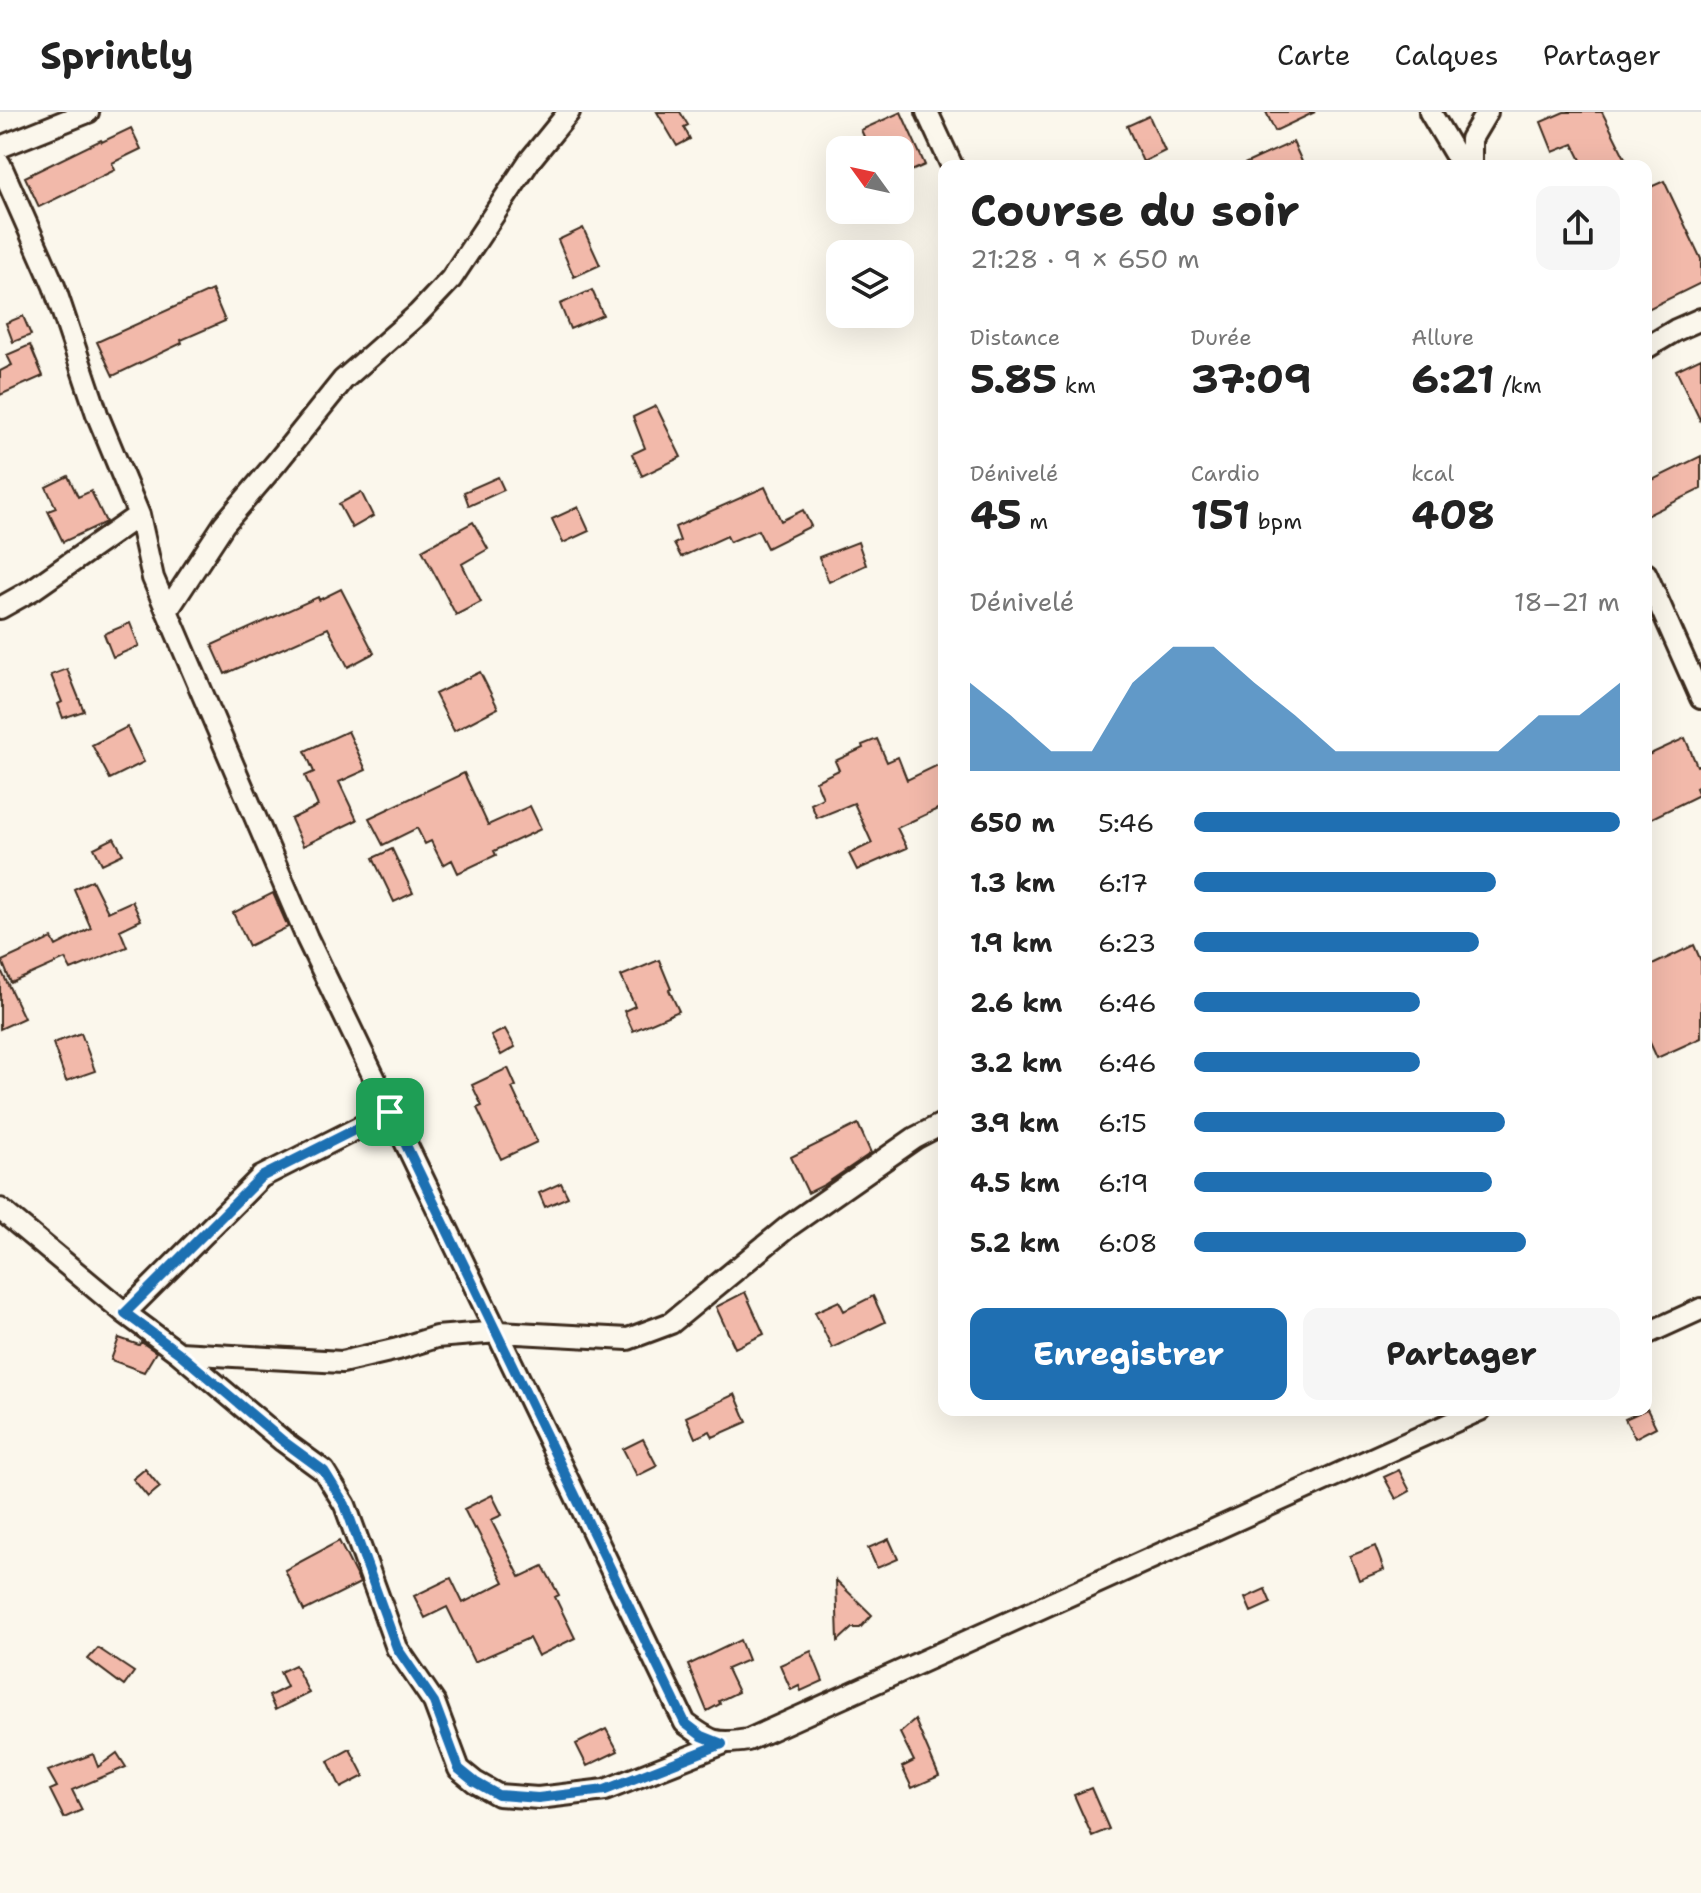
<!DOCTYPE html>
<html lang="fr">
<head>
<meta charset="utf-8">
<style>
	body { margin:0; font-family:"Shantell Sans",sans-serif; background:#f6f6f6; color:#222; height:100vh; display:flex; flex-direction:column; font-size:30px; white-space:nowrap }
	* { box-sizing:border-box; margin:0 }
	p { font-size:26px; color:#767676 }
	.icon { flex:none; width:44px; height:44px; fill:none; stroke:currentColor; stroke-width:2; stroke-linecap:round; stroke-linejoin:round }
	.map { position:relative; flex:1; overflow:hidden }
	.drawer { position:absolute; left:938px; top:48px; width:714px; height:1256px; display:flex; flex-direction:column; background:#fff; border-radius:16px; box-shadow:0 8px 32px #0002 }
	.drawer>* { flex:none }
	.needle { width:52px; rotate:303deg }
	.fabs { position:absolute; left:826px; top:24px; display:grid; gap:16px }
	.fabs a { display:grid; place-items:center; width:88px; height:88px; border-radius:16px; background:#fff; box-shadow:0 8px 32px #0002; font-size:40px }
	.pin { position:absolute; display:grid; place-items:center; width:68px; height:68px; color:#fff; margin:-34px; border-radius:16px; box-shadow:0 4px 12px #0006 }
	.round { display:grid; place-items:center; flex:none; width:84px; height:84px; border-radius:16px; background:#f6f6f6 }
	.overview { display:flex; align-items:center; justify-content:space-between; height:136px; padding:0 32px }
	h1 { font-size:44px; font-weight:700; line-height:60px }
	.figures { display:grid; grid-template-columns:repeat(3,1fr); gap:12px; height:136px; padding:8px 32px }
	.figures div { display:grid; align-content:center }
	.figures b { font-size:40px; font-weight:700 }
	.figures small { font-size:22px; font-weight:400 }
	.figures p { font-size:22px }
	.chart { height:224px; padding:16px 32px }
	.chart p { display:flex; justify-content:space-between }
	.chart svg { width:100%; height:144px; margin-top:8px; fill:#1f6fb2; opacity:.7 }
	.button { display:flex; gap:16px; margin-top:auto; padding:16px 32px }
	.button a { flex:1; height:92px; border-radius:16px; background:#1f6fb2; color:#fff; font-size:32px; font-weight:700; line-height:92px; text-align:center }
	.button a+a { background:#f6f6f6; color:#222 }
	ul { padding:0 32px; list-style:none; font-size:26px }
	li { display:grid; grid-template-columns:128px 96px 1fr; align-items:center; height:60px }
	li i { height:20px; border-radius:10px; background:#1f6fb2 }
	header { display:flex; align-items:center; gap:48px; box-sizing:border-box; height:112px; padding:0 40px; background:#fff; border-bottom:2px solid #e0e0e0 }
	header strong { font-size:38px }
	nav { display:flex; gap:44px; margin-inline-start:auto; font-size:28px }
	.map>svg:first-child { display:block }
</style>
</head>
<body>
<header>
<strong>Sprintly</strong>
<nav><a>Carte</a><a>Calques</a><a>Partager</a></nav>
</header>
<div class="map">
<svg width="1701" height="1781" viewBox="0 0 1701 1781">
	<rect width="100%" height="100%" fill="#fbf7ec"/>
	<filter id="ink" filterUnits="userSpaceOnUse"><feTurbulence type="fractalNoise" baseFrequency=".0125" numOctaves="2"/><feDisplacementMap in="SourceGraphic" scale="16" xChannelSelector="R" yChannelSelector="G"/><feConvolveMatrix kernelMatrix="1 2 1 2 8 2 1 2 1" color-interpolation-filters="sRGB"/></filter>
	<g filter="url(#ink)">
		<path fill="#f2b9aa" stroke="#3b2a1e" stroke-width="2" d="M657 0H680L688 13 684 15 690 27 677 34Z
			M901 0 925 53 900 64V38H870L861 18Z
			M1266 0H1315L1275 19Z
			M1564 0H1602L1629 54H1584L1573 32 1553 40 1541 10Z
			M1149 4 1165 39 1143 50 1127 14Z
			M131 16 141 37 112 51 115 58 39 95 25 65 101 28 102 30Z
			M1293 30 1304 54H1240Z
			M1664 69 1701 147V171L1646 198V77Z
			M583 116 600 153 574 165 558 128Z
			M212 178 225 209 181 228 182 231 113 264 97 230Z
			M592 178 603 203 570 217 560 192Z
			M23 204 31 223 13 230 6 211Z
			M30 233 43 264 0 283V259L12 253 7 243Z
			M1701 246V310L1676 258Z
			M656 294 681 345 642 364 632 342 645 336 633 305Z
			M1701 344V377L1646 404V371Z
			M68 364 78 385 91 379 106 410 63 430 48 399 56 396 46 375Z
			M498 365 504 378 469 394 464 380Z
			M765 375 781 409 803 398 811 414 767 436 758 418 730 430 727 424 681 445 674 432 680 429 675 415Z
			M361 380 373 404 352 416 339 392Z
			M578 395 589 419 563 431 552 407Z
			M473 410 488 437 462 452 481 490 456 503 422 438Z
			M858 430 866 453 829 470 819 445Z
			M341 477 374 541 348 555 328 516 225 562 212 533 318 485 319 488Z
			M130 511 139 534 113 545 104 522Z
			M67 557 84 599 63 606 58 592 62 590 51 563Z
			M480 560 498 596 454 619 435 582Z
			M127 615 144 650 110 667 92 633Z
			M348 619 366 658 339 670 357 708 303 734 291 707 318 694 305 664 314 660 305 639Z
			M1685 626 1697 654 1701 652V673L1696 676 1699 683 1646 709V644Z
			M877 627 887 650 898 645 907 668 944 650V694L897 716 907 736 857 758 849 742 872 731 854 691 817 706 811 692 823 686 816 669 839 658 835 649 863 636 862 633Z
			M464 661 488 713 530 694 541 717 494 739 496 743 458 761 452 748 443 753 431 729 425 732 417 716 383 733 369 706Z
			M114 726 123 742 102 752 94 736Z
			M392 737 413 781 394 790 373 746Z
			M92 768 108 800 132 789 141 808 120 818 127 835 71 858 65 847 11 871 2 849 52 826 56 834 91 816 74 777Z
			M273 781 288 815 249 834 233 801Z
			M1694 833 1701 849V926L1657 946 1646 922V856Z
			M659 848 671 877 669 878 679 899 633 919 624 899 635 894 621 864Z
			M0 856 24 906 0 917Z
			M505 917 515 935 501 943 491 924Z
			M81 921 95 959 66 969 53 931Z
			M508 956 516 974 512 976 537 1030 501 1047 477 996 482 994 472 973Z
			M858 1012 871 1041 824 1073 808 1081 791 1045Z
			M561 1071 568 1085 545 1095 539 1081Z
			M745 1180 764 1222 735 1236 716 1195Z
			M873 1184 885 1210 832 1236 815 1200 839 1189 844 1199Z
			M119 1226 139 1233 141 1230 156 1240 144 1260 111 1248Z
			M735 1282 747 1310 713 1325 710 1319 695 1326 686 1305Z
			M1647 1297 1656 1315 1635 1326 1625 1307Z
			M643 1327 657 1354 637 1364 623 1337Z
			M145 1357 160 1375 148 1385 133 1367Z
			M1399 1358 1410 1379 1396 1387 1384 1365Z
			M492 1383 502 1403 491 1408 520 1465 543 1454 559 1483 555 1485 575 1526 538 1544 529 1526 474 1550 447 1495 425 1506 414 1484 451 1466 463 1491 504 1470 476 1416 474 1417 464 1397Z
			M889 1427 898 1447 877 1456 868 1436Z
			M339 1429 360 1471 304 1499 285 1458Z
			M1375 1434 1384 1458 1359 1468 1350 1444Z
			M836 1468 872 1503 860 1516H852L838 1529Z
			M1265 1477 1271 1491 1251 1500 1245 1486Z
			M740 1528 748 1548 727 1557 738 1580 719 1589 720 1592 707 1599 688 1553Z
			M98 1536 134 1560 124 1574 88 1547Z
			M811 1539 823 1569 801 1579 799 1574 791 1578 780 1553Z
			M295 1553 309 1581 275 1598 269 1584 287 1575 280 1560Z
			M915 1608 939 1664 912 1676 902 1655 914 1649 900 1621Z
			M606 1617 618 1639 587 1654 576 1632Z
			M350 1637 364 1664 341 1676 328 1649Z
			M117 1641 126 1655 72 1678 82 1698 64 1706 50 1678 57 1675 48 1659 93 1642 98 1655Z
			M1091 1676 1109 1717 1092 1724 1074 1683Z"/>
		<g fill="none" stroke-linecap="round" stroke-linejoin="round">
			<g stroke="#3b2a1e" stroke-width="26">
				<path id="street" d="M927 0 952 54
					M1430 0 1462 54
					M0 35 88 0
					M0 52 54 174 97 302 139 403 153 466 307 826 685 1611C711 1630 715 1633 748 1628L1480 1298
					M1471 54V27L1487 0
					M1646 236 1676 218 1701 207
					M1646 462 1701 586
					M0 496 32 478 139 403
					M167 499 224 412 277 350 343 268 418 202 451 167 530 48 569 0
					M0 1097 125 1201 179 1241 342 1250 398 1237 436 1225 498 1220 628 1227 671 1211 789 1114 915 1026 944 1011
					M125 1201 261 1065 390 1000
					M1646 1222 1701 1197
					M179 1241 283 1329 324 1359 345 1393 397 1536 434 1590 459 1657 475 1670 498 1683 538 1686 605 1678 722 1632"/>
			</g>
			<use href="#street" stroke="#fbf7ec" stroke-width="20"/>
		</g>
	</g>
	<g fill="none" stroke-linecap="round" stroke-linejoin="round" filter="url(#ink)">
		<g stroke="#fff" stroke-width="16">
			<path id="route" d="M390 1000 685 1611 702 1624 722 1632 605 1678 538 1686 498 1683 475 1670 459 1657 434 1590 397 1536 345 1393 324 1359 283 1329 179 1241 125 1201 261 1065Z"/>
		</g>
		<use href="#route" stroke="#1f6fb2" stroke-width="10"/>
	</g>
</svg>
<div class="fabs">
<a><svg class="needle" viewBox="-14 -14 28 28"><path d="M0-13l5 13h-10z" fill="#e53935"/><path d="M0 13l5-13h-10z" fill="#767676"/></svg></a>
<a><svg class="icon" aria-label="layers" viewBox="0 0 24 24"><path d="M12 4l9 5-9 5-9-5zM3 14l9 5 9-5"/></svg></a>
</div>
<div class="pin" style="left:390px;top:1000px;background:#1e9e55"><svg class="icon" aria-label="arrive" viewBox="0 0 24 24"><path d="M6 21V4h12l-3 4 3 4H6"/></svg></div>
<section class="drawer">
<div class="overview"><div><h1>Course du soir</h1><p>21:28 · 9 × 650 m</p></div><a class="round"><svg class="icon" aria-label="share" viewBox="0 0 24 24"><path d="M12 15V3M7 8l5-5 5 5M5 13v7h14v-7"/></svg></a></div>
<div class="figures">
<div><p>Distance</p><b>5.85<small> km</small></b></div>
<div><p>Durée</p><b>37:09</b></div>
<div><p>Allure</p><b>6:21<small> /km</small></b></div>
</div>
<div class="figures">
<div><p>Dénivelé</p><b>45<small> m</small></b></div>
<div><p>Cardio</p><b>151<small> bpm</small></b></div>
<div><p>kcal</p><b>408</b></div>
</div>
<div class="chart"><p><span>Dénivelé</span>18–21 m</p>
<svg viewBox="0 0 160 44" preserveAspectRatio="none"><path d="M0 44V17L10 27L20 38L30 38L40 17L50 6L60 6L70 17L80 27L90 38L100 38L110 38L120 38L130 38L140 27L150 27L160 17V44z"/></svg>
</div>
<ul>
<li><b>650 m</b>5:46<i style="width:100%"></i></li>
<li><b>1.3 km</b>6:17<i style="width:71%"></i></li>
<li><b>1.9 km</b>6:23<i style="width:67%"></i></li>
<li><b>2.6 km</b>6:46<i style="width:53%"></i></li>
<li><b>3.2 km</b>6:46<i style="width:53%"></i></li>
<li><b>3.9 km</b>6:15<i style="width:73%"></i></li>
<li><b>4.5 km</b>6:19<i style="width:70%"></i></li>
<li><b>5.2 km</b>6:08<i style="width:78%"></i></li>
</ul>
<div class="button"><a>Enregistrer</a><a>Partager</a></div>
</section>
</div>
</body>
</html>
